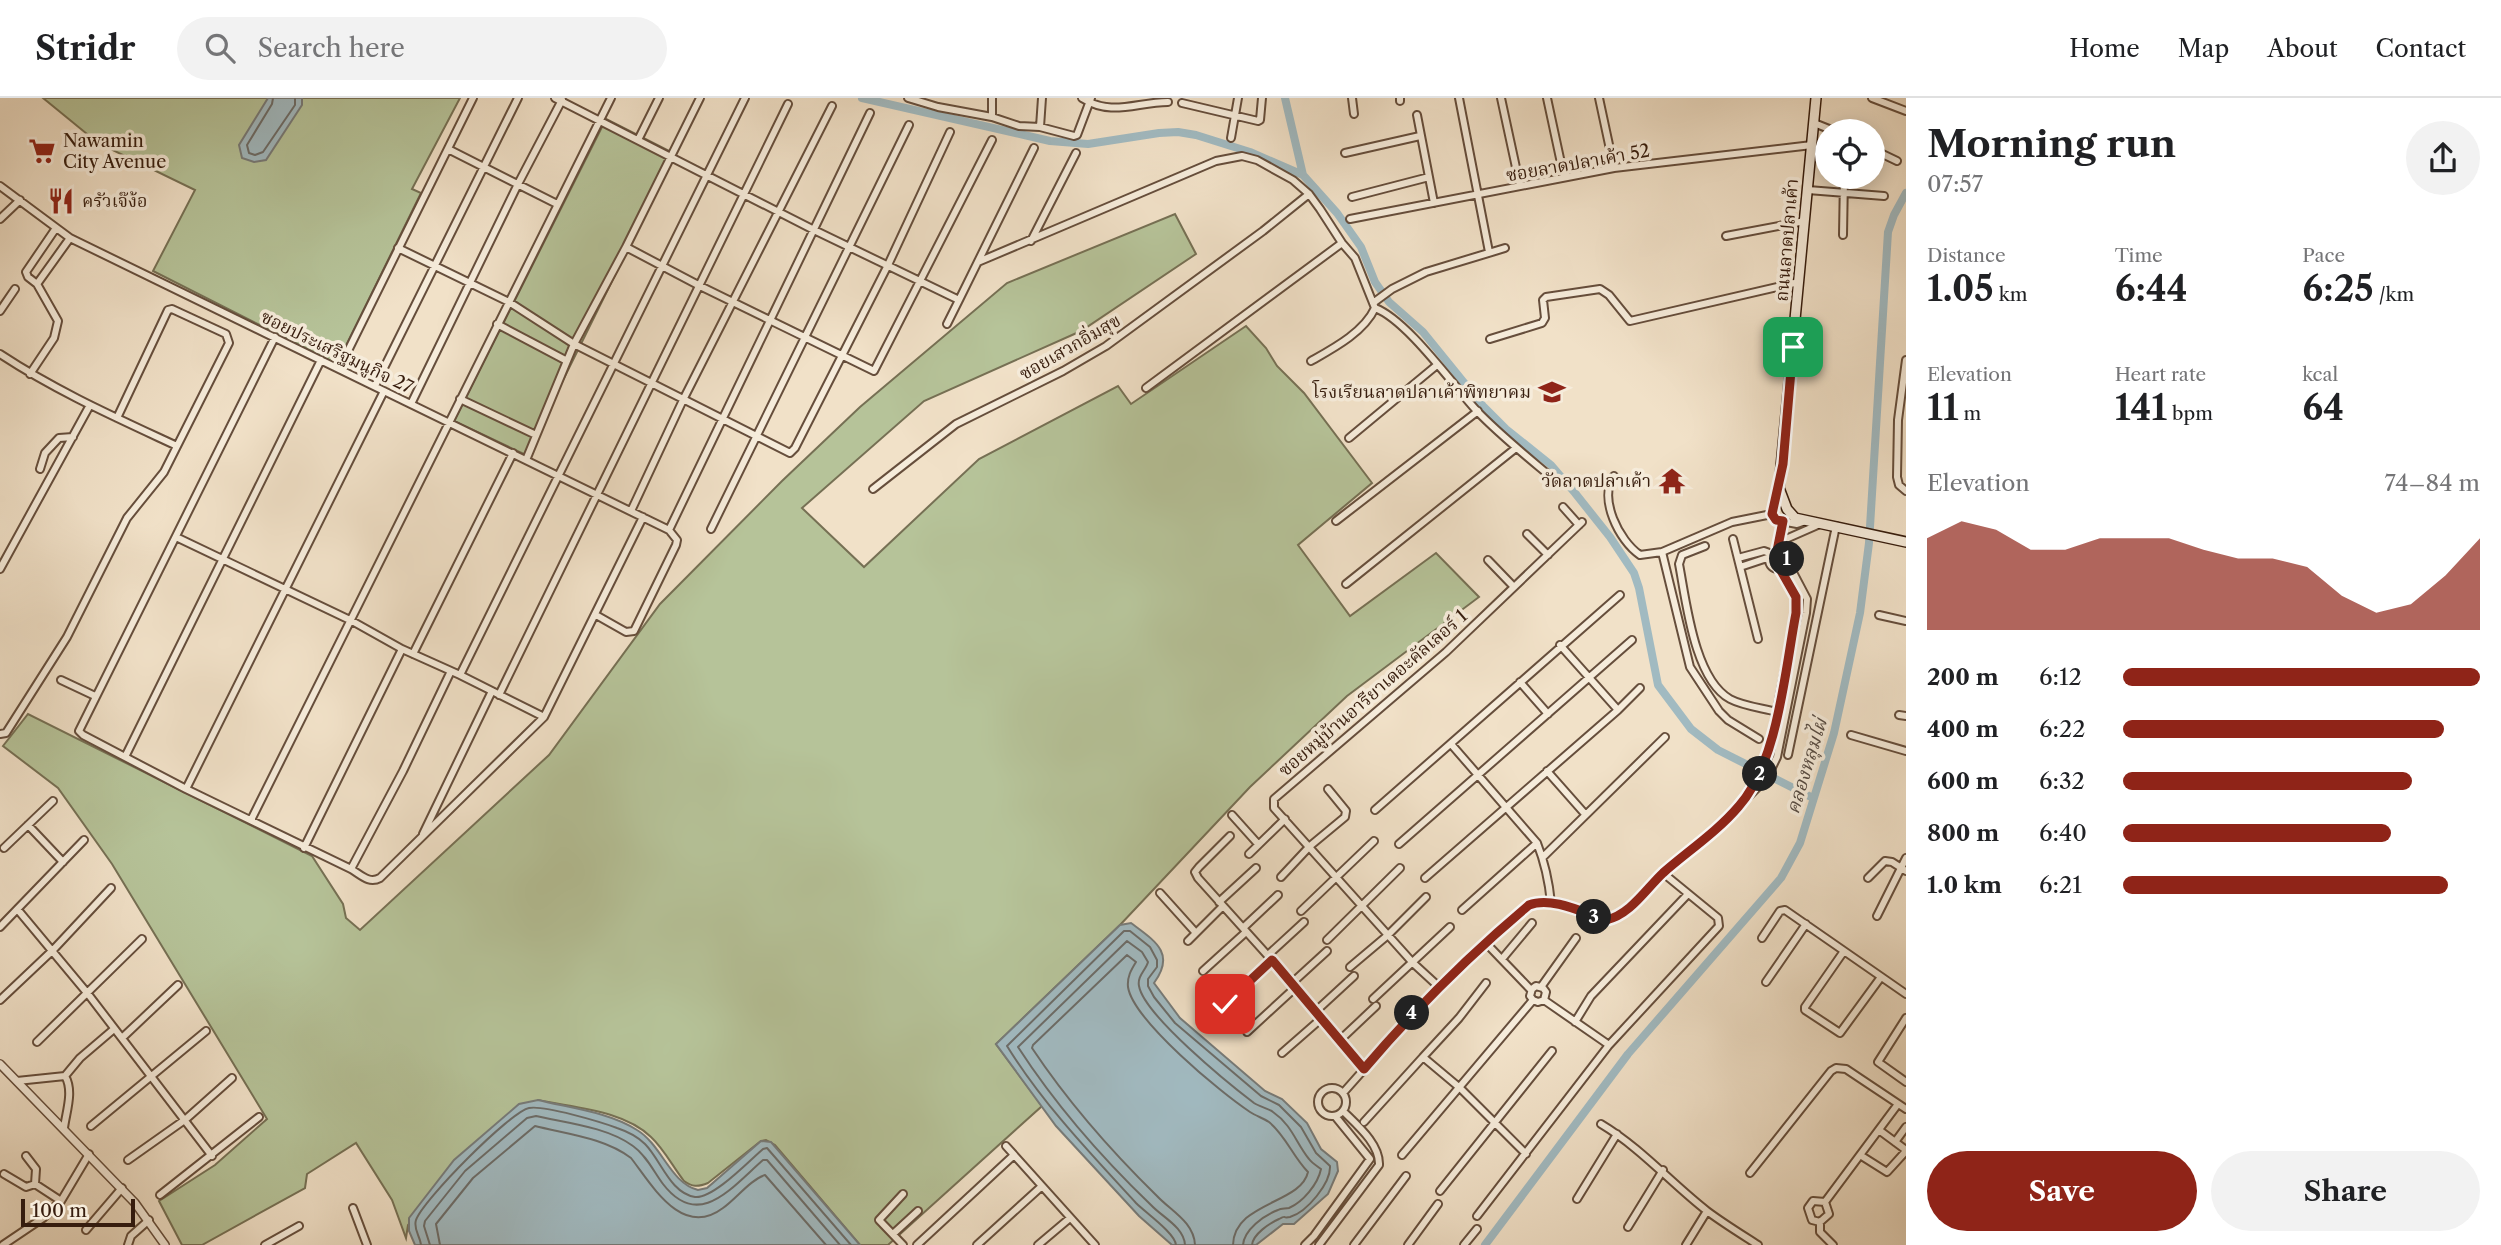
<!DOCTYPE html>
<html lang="en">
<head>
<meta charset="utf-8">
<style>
	body { margin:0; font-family:"Libre Caslon Text","Noto Serif Thai",serif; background:#f2f2f2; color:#202124; height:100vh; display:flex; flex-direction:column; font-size:26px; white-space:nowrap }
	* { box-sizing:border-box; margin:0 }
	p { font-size:23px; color:#757577 }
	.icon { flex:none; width:38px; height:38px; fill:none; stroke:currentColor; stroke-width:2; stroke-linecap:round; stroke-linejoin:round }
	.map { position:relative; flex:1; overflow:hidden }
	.panel { display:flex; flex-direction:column; background:#fff; width:595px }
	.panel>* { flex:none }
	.controls { position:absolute; left:1815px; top:21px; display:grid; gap:14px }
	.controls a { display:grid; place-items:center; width:70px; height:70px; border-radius:50%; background:#fff; box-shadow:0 4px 18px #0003; font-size:35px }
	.scale { position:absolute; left:21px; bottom:18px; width:114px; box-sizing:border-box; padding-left:7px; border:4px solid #371d0e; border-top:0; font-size:19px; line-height:24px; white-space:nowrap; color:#371d0e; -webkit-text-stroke:5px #f6ecdb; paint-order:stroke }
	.pin { position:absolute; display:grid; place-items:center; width:60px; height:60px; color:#fff; margin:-30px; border-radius:14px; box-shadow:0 4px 10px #0006 }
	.km { position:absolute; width:35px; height:35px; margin:-18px; border-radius:50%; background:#222; color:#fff; font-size:19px; line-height:35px; text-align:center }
	.round { display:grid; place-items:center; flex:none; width:74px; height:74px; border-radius:37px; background:#f2f2f2 }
	.headline { display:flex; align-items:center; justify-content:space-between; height:119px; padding:0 21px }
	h1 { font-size:38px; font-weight:800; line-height:52px }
	.stats { display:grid; grid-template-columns:repeat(3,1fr); gap:10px; height:119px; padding:7px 21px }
	.stats div { display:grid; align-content:center }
	.stats b { font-size:35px; font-weight:800 }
	.stats small { font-size:19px; font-weight:400 }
	.stats p { font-size:19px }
	.chart { height:196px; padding:14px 21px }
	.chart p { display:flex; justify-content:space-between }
	.chart svg { width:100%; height:126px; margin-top:7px; fill:#8f2418; opacity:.7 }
	.cta { display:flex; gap:14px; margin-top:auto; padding:14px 21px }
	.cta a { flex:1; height:80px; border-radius:42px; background:#8f2418; color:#fff; font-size:28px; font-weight:800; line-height:80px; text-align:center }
	.cta a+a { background:#f2f2f2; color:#202124 }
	ul { padding:0 21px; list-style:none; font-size:23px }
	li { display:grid; grid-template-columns:112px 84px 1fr; align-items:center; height:52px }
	li i { height:18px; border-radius:9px; background:#8f2418 }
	header { display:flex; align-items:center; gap:42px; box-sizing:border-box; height:98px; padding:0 35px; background:#fff; border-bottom:2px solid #e0e0e0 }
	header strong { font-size:33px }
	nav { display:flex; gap:38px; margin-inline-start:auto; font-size:24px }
	.search { width:490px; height:63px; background:#f2f2f2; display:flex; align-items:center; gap:18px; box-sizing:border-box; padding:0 24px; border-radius:38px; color:#757577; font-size:26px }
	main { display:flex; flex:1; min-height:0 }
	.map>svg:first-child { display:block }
</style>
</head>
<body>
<header>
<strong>Stridr</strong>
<div class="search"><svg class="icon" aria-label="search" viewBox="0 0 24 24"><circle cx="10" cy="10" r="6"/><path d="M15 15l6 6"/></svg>Search here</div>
<nav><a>Home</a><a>Map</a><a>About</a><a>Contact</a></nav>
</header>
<main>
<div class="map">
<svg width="1906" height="1147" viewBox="0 0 1906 1147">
	<rect width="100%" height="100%" fill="#f1e1c8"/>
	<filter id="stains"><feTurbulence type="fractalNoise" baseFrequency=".00286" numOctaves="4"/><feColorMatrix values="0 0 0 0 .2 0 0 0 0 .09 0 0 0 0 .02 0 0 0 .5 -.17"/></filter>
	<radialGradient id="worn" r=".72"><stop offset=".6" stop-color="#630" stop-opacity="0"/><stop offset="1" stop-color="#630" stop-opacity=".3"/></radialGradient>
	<path fill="#b6c399" stroke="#767054" stroke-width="2" d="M43 0H460L412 91 421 95 337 266 153 173 195 92 98 45Z
		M606 21 675 56 526 357 454 323Z
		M1175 116 1196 156 1081 233 924 303 802 410 864 469 979 361 1118 288 1131 306 1246 228 1266 250 1277 268 1304 295 1372 385 1298 447 1350 518 1436 455 1479 499 1347 598 1250 689 1120 827 996 946 1042 1008 888 1147H860L775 1047 766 1042 761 1043 708 1085C698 1089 692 1089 684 1083 673 1069 664 1051 651 1039 623 1012 574 1010 538 1002L408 1127 406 1140 392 1102 356 1045 307 1076 305 1090 202 1147H182L159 1103 215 1067 267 1021 112 766 58 690 3 648 28 616 312 758 343 806 346 820 360 832 549 657 660 506 782 383 860 309 1007 185Z"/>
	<path fill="#a1bac1" stroke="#777b79" stroke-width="2" d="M268 0H302V7L266 62 254 64 242 60 239 47Z
		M1131 825C1155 843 1176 855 1154 885L1180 920 1265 993 1282 1001 1307 1025 1321 1051 1337 1064 1338 1073 1328 1096 1294 1126H1283L1256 1147H1172L1139 1118 1056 1028 996 946 1120 827Z
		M538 1002C570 1010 609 1014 637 1032 662 1047 670 1085 698 1092L707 1090 761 1043 771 1044 860 1147H415L409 1133V1120L454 1062 519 1006Z"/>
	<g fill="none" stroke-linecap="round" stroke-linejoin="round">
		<path stroke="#6c6c68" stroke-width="2" d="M273 0 272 6 247 47 249 55 255 57 263 54 295 7V0
			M421 1147C420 1138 413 1131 416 1122 423 1102 510 1014 529 1010 544 1007 601 1024 617 1030 626 1033 638 1039 645 1046 661 1062 670 1095 695 1099 713 1101 749 1063 763 1051L767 1050 851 1147
			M430 1147 424 1128 425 1123 465 1073 527 1020 536 1018C567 1025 607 1029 633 1048 646 1057 654 1074 663 1086 699 1133 732 1089 763 1062H767L840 1147
			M440 1147 436 1126 473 1080 535 1028C567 1036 605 1040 631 1060 652 1087 682 1141 723 1110 737 1100 750 1082 765 1077L826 1147
			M1176 1147C1175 1135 1146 1115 1136 1105 1090 1055 1043 1006 1007 948L1124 833H1130L1150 849 1157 862V869L1148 881V888L1154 899 1175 925 1261 998 1279 1007 1301 1029 1316 1055 1330 1068C1331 1085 1307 1114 1290 1119 1281 1121 1288 1116 1279 1121 1270 1125 1253 1136 1252 1147
			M1185 1147C1184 1129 1162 1119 1151 1107 1102 1060 1055 1006 1018 949L1127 843 1142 854 1148 864C1146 872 1137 878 1139 888 1144 917 1229 986 1254 1005 1260 1009 1268 1010 1273 1014 1292 1027 1296 1045 1309 1061 1312 1065 1317 1068 1321 1071 1318 1086 1303 1104 1289 1110 1285 1111 1281 1110 1278 1112 1264 1117 1244 1132 1243 1147
			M1195 1147C1194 1124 1171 1113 1157 1098 1111 1053 1068 1004 1032 950L1033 947 1127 857 1136 864C1131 872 1127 879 1128 889 1133 922 1221 995 1250 1014 1256 1018 1263 1020 1269 1024 1286 1038 1293 1059 1308 1074 1301 1106 1234 1104 1233 1147"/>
		<path stroke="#a1bac1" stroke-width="8" d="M862 0 1050 43 1088 46 1159 35 1178 34 1196 37 1250 54 1303 77 1337 115 1361 149 1375 184 1389 204 1423 234 1483 308 1506 331 1551 367 1575 395 1610 439 1634 475 1639 490 1658 587 1691 631 1718 652 1813 700
			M1285 0 1303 77
			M1485 1147 1628 956 1781 780 1800 745 1834 635 1860 515 1869 445 1888 134 1894 117 1906 95"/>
		<g stroke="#664e3c" stroke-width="10">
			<path id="minor" d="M555 0 814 132 959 202 1034 50
				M908 0 938 9 992 19 1019 28 1040 29 1074 38 1077 37 1091 0
				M1082 0C1112 19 1136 4 1168 4
				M1352 0 1354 16
				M1400 0V3
				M1459 0 1489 154
				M1501 0 1520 88
				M1547 0 1564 79
				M1599 0 1614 70
				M1872 0 1906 13
				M1182 5 1258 23 1260 22 1262 0
				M1417 17 1434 105
				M992 19V0
				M1814 25 1834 33
				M1040 29 1042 0
				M1231 40 1238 0
				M638 42 659 0
				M448 51 557 106
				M1872 51 1897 63
				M1345 55 1420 38
				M0 88 70 140 669 432 677 442 676 447 634 533 626 534 596 517
				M1808 92 1884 98
				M1352 99 1429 79
				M0 121 20 102
				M1350 121 1614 70 1812 47
				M1843 137 1844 79
				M1726 138 1805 123
				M1031 143 1076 55
				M626 149 700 188 874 273 992 42
				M398 150 509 204 574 246 790 355 795 350 888 167 950 34
				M978 164 1216 63 1242 58 1257 62 1293 82 1309 96 1320 111 1342 145 1355 160 1375 210C1364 234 1334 250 1311 263
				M37 186 70 140
				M1373 205 1392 191 1426 174 1505 150
				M1375 210C1407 222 1452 286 1477 313 1499 336 1525 357 1550 378
				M0 213 15 191
				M497 226 567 263
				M947 226 959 202
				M275 239 79 633 83 637 186 691 351 771C361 777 369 786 380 780L544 619 643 419
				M1490 241 1542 225 1545 220 1543 202 1546 199 1600 191 1609 197 1630 223 1799 184
				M0 256C56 293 117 320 177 348
				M1906 262 1898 322 1897 379 1899 387 1906 393
				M339 271 473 0
				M30 276 54 240 58 223 37 186 28 179 26 174 56 130
				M375 288 518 0
				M1146 290 1342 145
				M460 301 536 337
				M411 306 518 86 562 2
				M1349 340 1437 267
				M526 362 574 246 626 149 700 0
				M40 371 45 355 59 340 73 339
				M1614 378C1598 400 1619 443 1640 457L1662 454 1732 424 1772 416
				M873 391 956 326 1063 273 1106 248 1263 133 1309 96
				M1563 409 1579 427
				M631 413 683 302 832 8
				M1772 416 1776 422 1797 426 1806 423
				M1772 416 1779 391
				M1336 423 1478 313
				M711 431 909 27
				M669 432 870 15
				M1527 436 1548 457
				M176 439 352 523 402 551 460 577 544 619
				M1733 441 1758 541
				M1779 444 1820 426
				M1779 445 1783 423
				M1705 448 1682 457 1679 466C1686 502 1694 581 1730 601 1743 608 1762 610 1777 614
				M1769 462a9 9 0 1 1 18 0a9 9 0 1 1-18 0Z
				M1662 454 1690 569 1719 613 1728 622 1759 641
				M1738 460 1764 453 1772 456
				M1488 462 1514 489
				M1740 469 1770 459
				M0 471 90 307
				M1346 486 1516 350
				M1879 517 1906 523
				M1560 547 1618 612
				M413 556 513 355
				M460 577 745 0
				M61 582 95 598
				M1520 584 1548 616
				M499 597 788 6
				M1899 617 1906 618
				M0 636 6 635 67 539 127 420 164 374 229 245 226 236 172 211 168 212 117 320
				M1851 637 1906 653
				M1451 646 1537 745C1545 765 1549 784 1551 805
				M1788 657 1836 428
				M125 659 321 262
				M1547 673 1585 716
				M186 691 384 293
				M1745 698 1768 658 1796 515V499L1780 471
				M1375 712 1620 497
				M1232 717 1258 746
				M251 722 611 0
				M28 727 63 764
				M423 736 492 593
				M1230 738 1199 769 1195 774 1198 780 1296 889 1364 971
				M1399 746 1632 542
				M4 750 53 703
				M304 750 402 551
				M1249 756 1285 721
				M1543 759 1665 639
				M351 771 403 673 451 573
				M1281 779 1310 748 1345 719 1346 713 1328 691
				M1425 780 1618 612 1640 590
				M1868 780 1885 763 1892 764 1906 773
				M1160 795 1196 835
				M1219 804 1256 770
				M18 812 88 896 212 1058
				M1462 812 1537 745
				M1301 813 1374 743
				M1877 818 1906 760
				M0 829 84 742
				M1243 830 1278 797
				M1762 840 1780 813 1785 812 1906 896
				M1327 842 1400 770
				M1188 843 1223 808
				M1485 844 1531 892
				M1844 853 1805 909V912L1840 935 1881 879
				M1268 857 1304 824
				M1502 861 1532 825
				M1350 869 1388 837 1426 799
				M1203 873 1246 834
				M1766 884 1806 826
				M1292 885 1327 853
				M1438 888 1413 865 1274 710V701L1446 554 1582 424
				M1541 889 1576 840
				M1373 901 1450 829
				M0 902 53 852 111 790
				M1544 902 1546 894 1543 890 1536 888 1532 891 1530 898 1533 902 1538 904 1544 902 1609 947
				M1225 906 1272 862
				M1316 913 1354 878
				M1906 920 1878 964 1906 984
				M1575 924 1591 898 1688 796
				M1247 934 1296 889
				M122 940 178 887
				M1340 942 1376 908
				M37 944 142 841
				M1282 955 1322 920
				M1423 959 1459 920 1486 885
				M65 978 80 960 114 931
				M17 983 65 978C74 993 66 1014 64 1030
				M1318 1004a14 14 0 1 1 28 0a14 14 0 1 1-28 0Z
				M1343 995 1438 888 1529 807C1552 798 1584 815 1606 822L1613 821 1628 811 1663 775 1715 732 1767 680 1777 659 1806 515 1807 501 1787 463
				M1364 1024 1423 959 1460 990 1526 1056
				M1601 1026C1641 1050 1671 1085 1707 1113 1723 1125 1741 1136 1758 1147
				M91 1028 206 933
				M1879 1032 1906 1052
				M1895 1044 1906 1029
				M1006 1048 1095 1147
				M1402 1057 1533 902
				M1860 1057 1887 1074 1906 1053
				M26 1058 36 1071 35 1086 61 1103
				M128 1062 186 1021 232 980
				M1750 1075 1831 973 1836 970 1846 971 1906 1011
				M4 1076 26 1089 35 1086
				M1440 1093 1552 953
				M160 1097 259 1019
				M1577 1101 1617 1036
				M1825 1104 1898 1006
				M353 1110 367 1147
				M1477 1118 1609 947 1719 828 1718 820 1663 775
				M1820 1124 1812 1122 1808 1110 1813 1103 1825 1104
				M1820 1124V1134L1833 1147
				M1820 1124 1829 1116 1825 1104
				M1628 1129 1663 1072
				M86 1132 122 1090
				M893 1136 918 1113
				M3 1147 43 1120 61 1103 89 1056
				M128 1147 131 1138 149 1122
				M265 1147 299 1128
				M903 1147 879 1122 903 1096
				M917 1147 1014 1057
				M977 1147 1042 1088
				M1038 1147 1070 1120
				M1305 1147 1314 1138 1370 1061 1335 1018
				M1319 1147 1379 1067C1380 1046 1357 1027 1343 1013
				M1354 1147 1406 1078
				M1408 1147 1438 1106
				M1464 1147 1477 1131
				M1686 1147 1707 1113"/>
		</g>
		<g stroke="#664e3c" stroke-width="10">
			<path id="tertiary" d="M0 966 135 1105 165 1147"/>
		</g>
		<g stroke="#371d0e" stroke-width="12">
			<path id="secondary" d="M1816 0 1779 390 1787 411 1795 420 1906 444"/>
		</g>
		<use href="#minor" stroke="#f6ecdb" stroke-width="6"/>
		<use href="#tertiary" stroke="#f6ecdb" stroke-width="7"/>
		<use href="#secondary" stroke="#f6ecdb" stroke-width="9"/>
	</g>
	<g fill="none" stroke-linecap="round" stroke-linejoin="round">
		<g stroke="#fff" stroke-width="14">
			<path id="route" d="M1225 906 1272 862 1364 971C1416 910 1467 859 1529 807 1552 798 1584 815 1606 822 1630 817 1646 791 1663 775 1688 753 1717 734 1739 708 1778 664 1785 572 1796 515V499L1780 471 1787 463 1785 456 1777 453 1783 423 1776 422 1772 416 1783 366 1793 249"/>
		</g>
		<use href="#route" stroke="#8f2418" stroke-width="9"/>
	</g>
	<defs>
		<g id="supermarket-bare" transform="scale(2.1)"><path d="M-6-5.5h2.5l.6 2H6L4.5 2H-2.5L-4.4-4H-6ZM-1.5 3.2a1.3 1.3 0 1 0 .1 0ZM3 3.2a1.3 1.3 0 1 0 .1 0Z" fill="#8f2418" stroke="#f6ecdb" stroke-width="2.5" paint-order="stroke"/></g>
		<g id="restaurant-bare" transform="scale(2.1)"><path d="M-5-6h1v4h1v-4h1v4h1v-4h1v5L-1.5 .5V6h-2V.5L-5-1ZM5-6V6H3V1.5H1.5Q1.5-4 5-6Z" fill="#8f2418" stroke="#f6ecdb" stroke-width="2.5" paint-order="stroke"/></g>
		<g id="school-bare" transform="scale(2.1)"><path d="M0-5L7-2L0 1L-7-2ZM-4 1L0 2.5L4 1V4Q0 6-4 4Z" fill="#8f2418" stroke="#f6ecdb" stroke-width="2.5" paint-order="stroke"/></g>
		<g id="temple-bare" transform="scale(2.1)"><path d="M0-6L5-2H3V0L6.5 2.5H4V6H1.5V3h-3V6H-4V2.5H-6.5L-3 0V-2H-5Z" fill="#8f2418" stroke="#f6ecdb" stroke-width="2.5" paint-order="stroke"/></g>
	</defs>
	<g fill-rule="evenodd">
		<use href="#supermarket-bare" x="42" y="53"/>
		<use href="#restaurant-bare" x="61" y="103"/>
		<use href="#school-bare" x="1552" y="294"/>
		<use href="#temple-bare" x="1672" y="383"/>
	</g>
	<g text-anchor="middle" stroke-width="7" stroke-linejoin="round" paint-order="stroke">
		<g font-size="18" fill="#371d0e" stroke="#f6ecdb" text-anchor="start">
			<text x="63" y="49">Nawamin<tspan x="63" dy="21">City Avenue</tspan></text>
			<text x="82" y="109">ครัวเจ๊ง้อ</text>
			<text x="1531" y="300" text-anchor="end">โรงเรียนลาดปลาเค้าพิทยาคม</text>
			<text x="1651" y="389" text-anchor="end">วัดลาดปลาเค้า</text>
		</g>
		<g font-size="18" fill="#371d0e" stroke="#f6ecdb">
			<text transform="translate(1578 65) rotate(-10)" y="6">ซอยลาดปลาเค้า 52</text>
			<text transform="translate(1787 142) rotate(-85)" y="6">ถนนลาดปลาเค้า</text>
			<text transform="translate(1070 249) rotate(-30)" y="6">ซอยเสวกอิ่มสุข</text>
			<text transform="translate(337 254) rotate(26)" y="6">ซอยประเสริฐมนูกิจ 27</text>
			<text transform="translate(1373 595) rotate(-41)" y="6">ซอยหมู่บ้านอารียาเดอะคัลเลอร์ 1</text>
		</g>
		<g font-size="19" font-style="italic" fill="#574c44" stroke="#f6ecdb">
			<text transform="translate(1806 668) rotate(-73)" y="7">คลองหลุมไผ่</text>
		</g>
	</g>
	<rect width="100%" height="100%" filter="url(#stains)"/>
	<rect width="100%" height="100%" fill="url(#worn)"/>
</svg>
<div class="controls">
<a><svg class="icon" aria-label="locate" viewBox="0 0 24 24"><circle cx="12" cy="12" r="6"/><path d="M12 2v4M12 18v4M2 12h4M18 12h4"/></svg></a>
</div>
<div class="scale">100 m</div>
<div class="pin" style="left:1793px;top:249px;background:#1e9e55"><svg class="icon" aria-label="arrive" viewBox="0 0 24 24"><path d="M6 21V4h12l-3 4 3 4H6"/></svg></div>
<div class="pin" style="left:1225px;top:906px;background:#d93025"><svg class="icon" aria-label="check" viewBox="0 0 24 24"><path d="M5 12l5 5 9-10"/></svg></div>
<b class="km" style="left:1787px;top:461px">1</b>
<b class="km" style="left:1760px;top:676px">2</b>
<b class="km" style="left:1594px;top:819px">3</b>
<b class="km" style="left:1412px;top:915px">4</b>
</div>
<section class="panel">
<div class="headline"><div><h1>Morning run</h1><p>07:57</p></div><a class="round"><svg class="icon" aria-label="share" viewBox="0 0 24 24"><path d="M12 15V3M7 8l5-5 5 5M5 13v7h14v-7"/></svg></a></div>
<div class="stats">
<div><p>Distance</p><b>1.05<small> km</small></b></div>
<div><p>Time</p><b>6:44</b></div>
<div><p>Pace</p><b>6:25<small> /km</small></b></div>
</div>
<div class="stats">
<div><p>Elevation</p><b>11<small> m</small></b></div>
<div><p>Heart rate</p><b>141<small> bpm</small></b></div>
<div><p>kcal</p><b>64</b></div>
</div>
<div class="chart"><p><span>Elevation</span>74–84 m</p>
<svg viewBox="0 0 160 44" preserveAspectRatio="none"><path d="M0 44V12L10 6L20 9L30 16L40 16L50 12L60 12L70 12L80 16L90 19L100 19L110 22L120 32L130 38L140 35L150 25L160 12V44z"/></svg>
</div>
<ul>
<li><b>200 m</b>6:12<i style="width:100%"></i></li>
<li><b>400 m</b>6:22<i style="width:90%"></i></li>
<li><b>600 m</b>6:32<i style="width:81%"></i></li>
<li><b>800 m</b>6:40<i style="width:75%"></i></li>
<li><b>1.0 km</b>6:21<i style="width:91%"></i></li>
</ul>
<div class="cta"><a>Save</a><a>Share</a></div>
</section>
</main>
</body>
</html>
